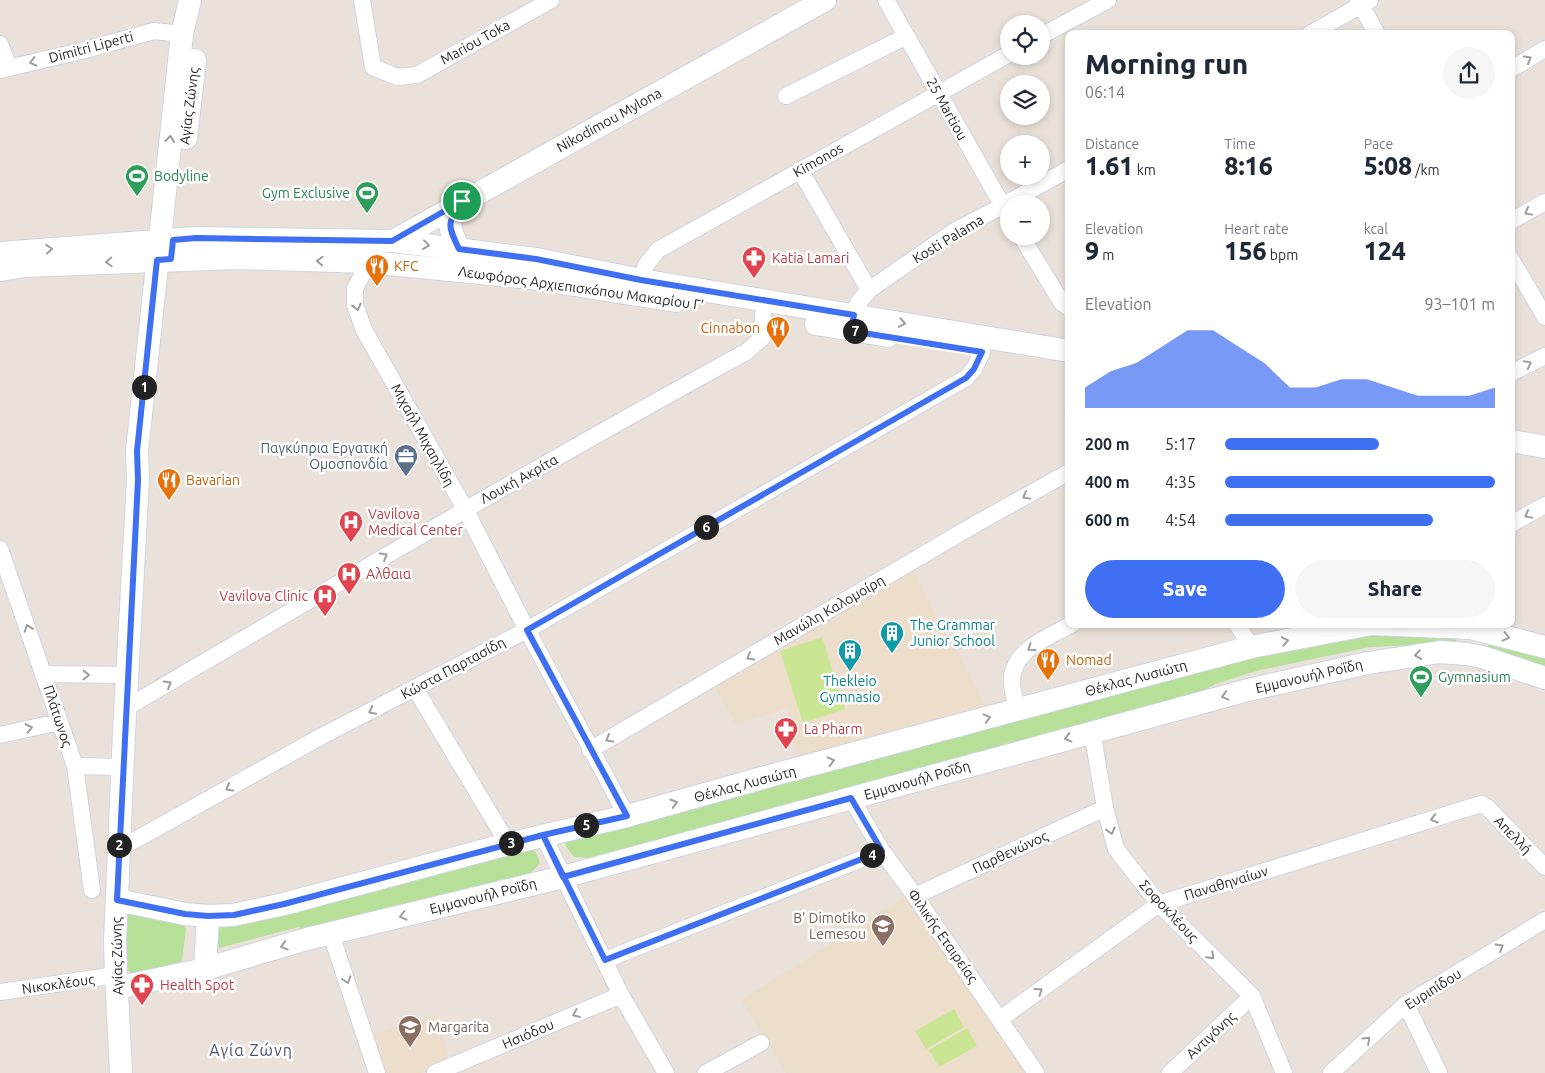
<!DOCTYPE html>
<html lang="en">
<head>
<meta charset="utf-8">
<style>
	body { margin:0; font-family:Ubuntu,sans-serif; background:#f6f6f7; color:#1f2937; height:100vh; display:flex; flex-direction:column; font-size:19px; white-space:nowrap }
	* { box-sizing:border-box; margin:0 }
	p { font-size:16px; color:#747a83 }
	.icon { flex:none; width:28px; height:28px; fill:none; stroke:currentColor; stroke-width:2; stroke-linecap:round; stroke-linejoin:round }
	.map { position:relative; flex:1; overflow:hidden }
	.panel { position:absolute; left:1065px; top:30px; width:450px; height:598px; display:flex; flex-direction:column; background:#fff; border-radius:10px; box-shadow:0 2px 8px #0003 }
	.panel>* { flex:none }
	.fabs { position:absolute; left:1000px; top:15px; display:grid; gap:10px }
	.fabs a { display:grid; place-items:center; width:50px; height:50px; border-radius:50%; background:#fff; box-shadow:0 2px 8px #0003; font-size:25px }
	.pin { position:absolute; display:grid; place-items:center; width:42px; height:42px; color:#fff; margin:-21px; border:2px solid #fff; border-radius:50%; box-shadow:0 1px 5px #0007 }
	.km { position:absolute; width:25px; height:25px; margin:-12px; border-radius:50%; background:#222; color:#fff; font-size:14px; line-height:25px; text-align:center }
	.round { display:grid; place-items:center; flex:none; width:52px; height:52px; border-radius:26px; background:#f6f6f7 }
	.summary { display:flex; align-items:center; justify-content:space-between; height:85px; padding:0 20px }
	h1 { font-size:28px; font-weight:800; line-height:38px }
	.stats { display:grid; grid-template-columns:repeat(3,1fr); gap:8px; height:85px; padding:5px 20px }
	.stats div { display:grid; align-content:center }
	.stats b { font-size:25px; font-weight:800 }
	.stats small { font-size:14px; font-weight:400 }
	.stats p { font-size:14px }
	.chart { height:140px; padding:10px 20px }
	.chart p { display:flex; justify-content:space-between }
	.chart svg { width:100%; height:90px; margin-top:5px; fill:#3f6ff3; opacity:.7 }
	.cta { display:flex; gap:10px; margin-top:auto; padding:10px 20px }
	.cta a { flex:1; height:58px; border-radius:30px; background:#3f6ff3; color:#fff; font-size:20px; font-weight:800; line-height:58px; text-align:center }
	.cta a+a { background:#f6f6f7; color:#1f2937 }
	ul { padding:0 20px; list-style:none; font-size:16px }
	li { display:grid; grid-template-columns:80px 60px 1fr; align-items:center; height:38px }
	li i { height:12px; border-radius:6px; background:#3f6ff3 }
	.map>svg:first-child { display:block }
</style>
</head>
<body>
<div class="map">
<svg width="1545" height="1073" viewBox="0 0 1545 1073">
	<rect width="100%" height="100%" fill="#eae2da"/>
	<path fill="#ecdeca" d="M913 572 986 705 799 760 786 709 736 724 713 685Z
		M907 895 1030 1073H786L741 1000Z
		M438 1015 449 1061 420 1073H383L369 1035Z"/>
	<path fill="#b6df98" d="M1363 634 1456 638V645L1442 644 1370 647 1260 670 1218 683 1202 691 1172 701 591 858 574 857 565 845 568 839 1309 641Z
		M1493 643 1545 658V671L1488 652V645Z
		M531 849 536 852 540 863 532 872 525 876 302 934 299 927 219 948 214 929 228 924Z
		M131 913 183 924 186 929 182 961 172 965 131 973 127 970 124 914Z"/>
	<path fill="#cae694" d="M822 637 845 709 803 723 780 651Z
		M954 1009 964 1027 926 1049 915 1031Z
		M967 1028 977 1046 939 1067 929 1050Z"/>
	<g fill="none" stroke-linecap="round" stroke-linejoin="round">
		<g stroke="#d0d4e1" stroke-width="18">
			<path id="street" d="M362 0 373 67 397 77 417 75 551 0
				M886 0 1009 217
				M1358 0 1377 34
				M1310 34 1370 0
				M1041 36 1108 0
				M0 44 9 68
				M1511 69 1545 49
				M0 70 85 50 154 31 182 34
				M786 96 907 36
				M800 170 869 290
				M1511 221 1545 202
				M1021 236 1062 303 1069 308
				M1511 259 1545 317
				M369 262 355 288V305L364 330 465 509 527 630 627 816
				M641 280 646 265 658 250 1009 54
				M852 326 858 303 869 290 956 230 991 212 1069 169
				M1511 373 1545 356
				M1511 524 1545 505
				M0 549 75 766 92 890
				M1237 624 1251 647
				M44 674 128 675
				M415 688 508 844
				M126 708C332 587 537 466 746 352L762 338 763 315
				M1018 710C1016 702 1012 692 1012 683 1010 650 1049 637 1072 624
				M1092 731 1105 808 1116 849 1159 904 1252 996 1284 1073
				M0 735 59 722
				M590 750 974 525 1069 472
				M75 766 123 767
				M851 798 882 851 915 896 1036 1073
				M543 835 621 995 666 1073
				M119 849 322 736 527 630 966 378 974 369 982 352
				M915 896 1105 808
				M331 934 377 1073
				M605 960 882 851
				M0 992 116 975
				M1406 1004 1439 1073
				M1000 1019 1159 904 1481 804 1487 807 1545 867
				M435 1073 621 995
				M706 1073 761 1043
				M1170 1073 1252 996
				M1331 1073 1406 1004 1545 920"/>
		</g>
		<g stroke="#d0d4e1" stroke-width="24">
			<path id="secondary" d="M186 138 195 60
				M393 241 825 0
				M459 249C448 226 446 223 462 201
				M0 253 196 238 393 241 536 259 641 280 1069 351
				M0 270 25 266 237 258 369 262 530 278 676 301
				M816 324 888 336
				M1511 441 1545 447
				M117 900 185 914 208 916 233 915 284 904 508 844 627 816 773 775 1206 659 1251 647 1371 624 1471 628 1545 647
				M205 969 208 916
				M117 988 205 969 307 939 563 877 1248 690 1368 663 1440 652 1467 654 1482 657 1545 678
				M121 1073 116 975 115 941 124 733 138 480 137 451 182 34 190 0"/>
		</g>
		<use href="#street" stroke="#fff" stroke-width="16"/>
		<use href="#secondary" stroke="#fff" stroke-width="22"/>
	</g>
	<defs><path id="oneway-chevron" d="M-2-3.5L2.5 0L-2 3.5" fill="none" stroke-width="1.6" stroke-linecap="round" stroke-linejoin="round" transform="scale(1.25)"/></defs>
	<g stroke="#9e9e9e">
		<use href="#oneway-chevron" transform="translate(1528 59) rotate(-30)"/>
		<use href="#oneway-chevron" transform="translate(33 62) rotate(166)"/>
		<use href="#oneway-chevron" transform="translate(170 139) rotate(-84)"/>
		<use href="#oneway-chevron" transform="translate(1528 212) rotate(151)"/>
		<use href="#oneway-chevron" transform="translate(426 245) rotate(7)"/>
		<use href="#oneway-chevron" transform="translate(49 249) rotate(-5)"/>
		<use href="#oneway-chevron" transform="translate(320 261) rotate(-178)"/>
		<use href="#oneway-chevron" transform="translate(109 262) rotate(177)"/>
		<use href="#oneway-chevron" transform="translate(357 307) rotate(76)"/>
		<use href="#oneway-chevron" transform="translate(902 323) rotate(10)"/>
		<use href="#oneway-chevron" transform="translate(1528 364) rotate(-27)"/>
		<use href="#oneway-chevron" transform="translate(1026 496) rotate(151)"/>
		<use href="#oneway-chevron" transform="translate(1528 515) rotate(151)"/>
		<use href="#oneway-chevron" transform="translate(384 556) rotate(-31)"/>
		<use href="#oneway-chevron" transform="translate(28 628) rotate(-109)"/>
		<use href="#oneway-chevron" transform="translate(1506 637) rotate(14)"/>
		<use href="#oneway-chevron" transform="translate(1285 641) rotate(-11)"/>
		<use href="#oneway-chevron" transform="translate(1031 648) rotate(144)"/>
		<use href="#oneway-chevron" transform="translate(1418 655) rotate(171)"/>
		<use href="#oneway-chevron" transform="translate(750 657) rotate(150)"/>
		<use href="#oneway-chevron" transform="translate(86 675)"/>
		<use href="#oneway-chevron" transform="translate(168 684) rotate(-31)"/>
		<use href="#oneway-chevron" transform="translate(1225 696) rotate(165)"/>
		<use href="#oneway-chevron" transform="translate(372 711) rotate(153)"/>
		<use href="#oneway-chevron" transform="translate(987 718) rotate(-15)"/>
		<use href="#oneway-chevron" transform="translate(29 728) rotate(-12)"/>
		<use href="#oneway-chevron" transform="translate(1068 738) rotate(165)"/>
		<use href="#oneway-chevron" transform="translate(609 739) rotate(150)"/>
		<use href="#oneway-chevron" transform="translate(831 761) rotate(-14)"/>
		<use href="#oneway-chevron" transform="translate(229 788) rotate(151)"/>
		<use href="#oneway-chevron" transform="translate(674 803) rotate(-16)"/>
		<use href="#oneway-chevron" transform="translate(1434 819) rotate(163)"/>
		<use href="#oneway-chevron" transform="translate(1111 831) rotate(76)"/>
		<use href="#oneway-chevron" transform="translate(403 916) rotate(166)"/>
		<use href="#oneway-chevron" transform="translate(284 946) rotate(164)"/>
		<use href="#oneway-chevron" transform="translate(1500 947) rotate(-31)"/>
		<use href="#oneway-chevron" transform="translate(1211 956) rotate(45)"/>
		<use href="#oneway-chevron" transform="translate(347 980) rotate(72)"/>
		<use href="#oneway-chevron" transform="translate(1039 991) rotate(-36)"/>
		<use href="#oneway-chevron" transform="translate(576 1014) rotate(157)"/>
		<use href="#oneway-chevron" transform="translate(1367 1040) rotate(-43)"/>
	</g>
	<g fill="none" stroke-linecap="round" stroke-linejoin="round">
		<g stroke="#fff" stroke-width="10">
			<path id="route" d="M462 201 392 241 196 238 173 240 171 259 157 260 137 451 138 480 117 900 185 914 208 916 234 915 284 904 543 835 605 960 882 851 851 798 563 877 543 835 627 816 527 630 966 378 974 369 982 352 851 331 854 315 641 280 536 259 459 249C448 226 446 223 462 201"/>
		</g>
		<use href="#route" stroke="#3f6ff3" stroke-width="6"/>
	</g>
	<defs>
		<g id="stadium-pin" transform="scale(1.25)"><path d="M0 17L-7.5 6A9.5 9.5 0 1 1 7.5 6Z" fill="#2e9e5b" stroke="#fff"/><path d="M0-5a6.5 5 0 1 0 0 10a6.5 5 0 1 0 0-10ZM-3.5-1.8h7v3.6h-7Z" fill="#fff"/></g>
		<g id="pharmacy-pin" transform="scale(1.25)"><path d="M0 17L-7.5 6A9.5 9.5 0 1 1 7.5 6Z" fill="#e0444e" stroke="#fff"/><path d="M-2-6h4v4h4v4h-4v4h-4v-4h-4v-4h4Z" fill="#fff"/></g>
		<g id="restaurant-pin" transform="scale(1.25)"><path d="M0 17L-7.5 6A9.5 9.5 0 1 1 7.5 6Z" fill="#e8710a" stroke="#fff"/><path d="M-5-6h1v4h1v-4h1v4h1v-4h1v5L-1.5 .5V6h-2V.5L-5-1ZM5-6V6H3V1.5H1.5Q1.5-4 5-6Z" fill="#fff"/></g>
		<g id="office-pin" transform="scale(1.25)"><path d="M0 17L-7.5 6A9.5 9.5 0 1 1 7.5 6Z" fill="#5c6f8a" stroke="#fff"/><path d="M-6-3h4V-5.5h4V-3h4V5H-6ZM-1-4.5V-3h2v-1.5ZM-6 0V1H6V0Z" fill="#fff"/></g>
		<g id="hospital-pin" transform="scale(1.25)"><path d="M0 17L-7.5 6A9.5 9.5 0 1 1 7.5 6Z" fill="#e0444e" stroke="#fff"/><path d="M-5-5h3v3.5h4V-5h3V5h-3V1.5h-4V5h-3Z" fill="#fff"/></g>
		<g id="building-pin" transform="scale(1.25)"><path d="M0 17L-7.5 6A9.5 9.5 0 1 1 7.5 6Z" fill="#0f9aa8" stroke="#fff"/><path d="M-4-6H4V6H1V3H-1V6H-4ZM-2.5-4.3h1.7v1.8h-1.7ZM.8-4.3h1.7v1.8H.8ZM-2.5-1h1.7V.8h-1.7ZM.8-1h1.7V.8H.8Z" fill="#fff"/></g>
		<g id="school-pin" transform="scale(1.25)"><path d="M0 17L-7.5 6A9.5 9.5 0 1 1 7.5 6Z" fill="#8d6e63" stroke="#fff"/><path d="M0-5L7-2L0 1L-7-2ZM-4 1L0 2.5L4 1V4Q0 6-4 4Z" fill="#fff"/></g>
	</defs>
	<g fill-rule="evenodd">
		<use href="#stadium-pin" x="137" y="176"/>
		<use href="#stadium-pin" x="367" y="193"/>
		<use href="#pharmacy-pin" x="754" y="258"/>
		<use href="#restaurant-pin" x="377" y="266"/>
		<use href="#restaurant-pin" x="778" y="328"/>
		<use href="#office-pin" x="406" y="456"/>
		<use href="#restaurant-pin" x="169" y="480"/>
		<use href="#hospital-pin" x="351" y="522"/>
		<use href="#hospital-pin" x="349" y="574"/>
		<use href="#hospital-pin" x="325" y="596"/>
		<use href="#building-pin" x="892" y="633"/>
		<use href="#building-pin" x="850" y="651"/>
		<use href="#restaurant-pin" x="1048" y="660"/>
		<use href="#stadium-pin" x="1421" y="677"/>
		<use href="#pharmacy-pin" x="786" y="729"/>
		<use href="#school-pin" x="883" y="926"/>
		<use href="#pharmacy-pin" x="142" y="985"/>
		<use href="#school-pin" x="410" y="1027"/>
	</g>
	<g text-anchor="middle" stroke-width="5" stroke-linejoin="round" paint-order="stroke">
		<g font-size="14" fill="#282828" stroke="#fff">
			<text transform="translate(475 42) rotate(-29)" y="5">Mariou Toka</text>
			<text transform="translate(91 47) rotate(-15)" y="5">Dimitri Liperti</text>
			<text transform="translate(189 106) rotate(-83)" y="5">Αγίας Ζώνης</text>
			<text transform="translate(947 109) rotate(61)" y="5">25 Martiou</text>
			<text transform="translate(609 120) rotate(-29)" y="5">Nikodimou Mylona</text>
			<text transform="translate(818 160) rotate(-29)" y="5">Kimonos</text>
			<text transform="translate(948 239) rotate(-31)" y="5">Kosti Palama</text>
			<text transform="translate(581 288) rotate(8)" y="5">Λεωφόρος Αρχιεπισκόπου Μακαρίου Γ’</text>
			<text transform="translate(423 435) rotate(61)" y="5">Μιχαήλ Μιχαηλίδη</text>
			<text transform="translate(519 479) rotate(-29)" y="5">Λουκή Ακρίτα</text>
			<text transform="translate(829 610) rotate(-30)" y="5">Μανώλη Καλομοίρη</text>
			<text transform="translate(453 668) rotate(-28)" y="5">Κώστα Παρτασίδη</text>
			<text transform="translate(1309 676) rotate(-13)" y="5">Εμμανουήλ Ροΐδη</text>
			<text transform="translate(1136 678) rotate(-15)" y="5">Θέκλας Λυσιώτη</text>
			<text transform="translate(58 716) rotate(72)" y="5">Πλάτωνος</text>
			<text transform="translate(917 780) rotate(-16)" y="5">Εμμανουήλ Ροΐδη</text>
			<text transform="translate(745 784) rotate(-15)" y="5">Θέκλας Λυσιώτη</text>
			<text transform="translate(1513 835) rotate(46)" y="5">Απελλή</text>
			<text transform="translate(1010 852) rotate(-25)" y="5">Παρθενώνος</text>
			<text transform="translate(1226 883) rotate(-17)" y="5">Παναθηναίων</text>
			<text transform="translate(483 896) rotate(-14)" y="5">Εμμανουήλ Ροΐδη</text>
			<text transform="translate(1169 911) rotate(47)" y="5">Σοφοκλέους</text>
			<text transform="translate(943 936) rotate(55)" y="5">Φιλικής Εταιρείας</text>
			<text transform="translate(117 956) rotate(-91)" y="5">Αγίας Ζώνης</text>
			<text transform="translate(58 984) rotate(-8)" y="5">Νικοκλέους</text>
			<text transform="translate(1433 989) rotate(-32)" y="5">Ευριπίδου</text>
			<text transform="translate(528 1034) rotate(-23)" y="5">Ησιόδου</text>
			<text transform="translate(1211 1035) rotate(-43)" y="5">Αντιγόνης</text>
		</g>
		<g font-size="14" fill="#27864d" stroke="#fff" text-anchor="start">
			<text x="154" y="181">Bodyline</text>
			<text x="350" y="198" text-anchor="end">Gym Exclusive</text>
			<text x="1438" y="682">Gymnasium</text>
		</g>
		<g font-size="14" fill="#be3a42" stroke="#fff" text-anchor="start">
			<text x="772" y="263">Katia Lamari</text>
			<text x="368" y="519">Vavilova<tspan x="368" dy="16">Medical Center</tspan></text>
			<text x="366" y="579">Αλθαια</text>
			<text x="308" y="601" text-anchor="end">Vavilova Clinic</text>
			<text x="804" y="734">La Pharm</text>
			<text x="160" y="990">Health Spot</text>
		</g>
		<g font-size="14" fill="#c56008" stroke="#fff" text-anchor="start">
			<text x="394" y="271">KFC</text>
			<text x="760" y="333" text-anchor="end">Cinnabon</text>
			<text x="186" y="485">Bavarian</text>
			<text x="1066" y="665">Nomad</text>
		</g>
		<g font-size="14" fill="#4e5e75" stroke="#fff" text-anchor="end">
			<text x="388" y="453">Παγκύπρια Εργατική<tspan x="388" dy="16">Ομοσπονδία</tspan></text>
		</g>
		<g font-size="14" fill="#0d838f" stroke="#fff" text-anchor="start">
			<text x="910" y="630">The Grammar<tspan x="910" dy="16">Junior School</tspan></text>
			<text x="850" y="686" text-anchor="middle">Thekleio<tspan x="850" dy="16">Gymnasio</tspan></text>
		</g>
		<g font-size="14" fill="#785e54" stroke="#fff" text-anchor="end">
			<text x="866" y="923">B' Dimotiko<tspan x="866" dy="16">Lemesou</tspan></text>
			<text x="428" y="1032" text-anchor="start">Margarita</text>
		</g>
		<g font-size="16" letter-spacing="1" fill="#4b5677" stroke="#fff">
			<text x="251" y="1056">Αγία Ζώνη</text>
		</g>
	</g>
</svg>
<div class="fabs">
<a><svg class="icon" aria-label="locate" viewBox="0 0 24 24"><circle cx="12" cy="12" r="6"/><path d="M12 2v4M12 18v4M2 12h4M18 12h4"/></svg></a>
<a><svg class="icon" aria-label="layers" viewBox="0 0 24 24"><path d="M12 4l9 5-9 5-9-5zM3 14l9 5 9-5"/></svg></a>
<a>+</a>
<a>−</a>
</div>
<div class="pin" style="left:462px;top:201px;background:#1e9e55"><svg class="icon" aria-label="arrive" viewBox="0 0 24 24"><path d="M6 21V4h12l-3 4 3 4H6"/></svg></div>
<b class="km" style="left:144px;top:387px">1</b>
<b class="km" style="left:119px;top:845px">2</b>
<b class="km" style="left:511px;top:843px">3</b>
<b class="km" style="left:872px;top:855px">4</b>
<b class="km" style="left:586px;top:825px">5</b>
<b class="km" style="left:706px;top:527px">6</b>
<b class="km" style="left:855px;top:331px">7</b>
<section class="panel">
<div class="summary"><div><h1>Morning run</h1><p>06:14</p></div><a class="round"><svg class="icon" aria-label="share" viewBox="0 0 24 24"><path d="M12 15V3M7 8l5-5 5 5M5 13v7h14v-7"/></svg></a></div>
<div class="stats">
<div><p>Distance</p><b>1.61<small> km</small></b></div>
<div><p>Time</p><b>8:16</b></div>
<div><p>Pace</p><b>5:08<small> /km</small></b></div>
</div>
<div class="stats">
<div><p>Elevation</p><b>9<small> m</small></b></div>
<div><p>Heart rate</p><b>156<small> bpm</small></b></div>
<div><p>kcal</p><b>124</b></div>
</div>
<div class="chart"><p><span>Elevation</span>93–101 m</p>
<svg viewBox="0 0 160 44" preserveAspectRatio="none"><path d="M0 44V34L10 26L20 22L30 14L40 6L50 6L60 14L70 22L80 34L90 34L100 30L110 30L120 34L130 38L140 38L150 38L160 34V44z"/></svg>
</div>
<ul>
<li><b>200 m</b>5:17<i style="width:57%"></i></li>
<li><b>400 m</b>4:35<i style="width:100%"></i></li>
<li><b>600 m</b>4:54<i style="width:77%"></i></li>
</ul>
<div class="cta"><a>Save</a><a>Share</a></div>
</section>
</div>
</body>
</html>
